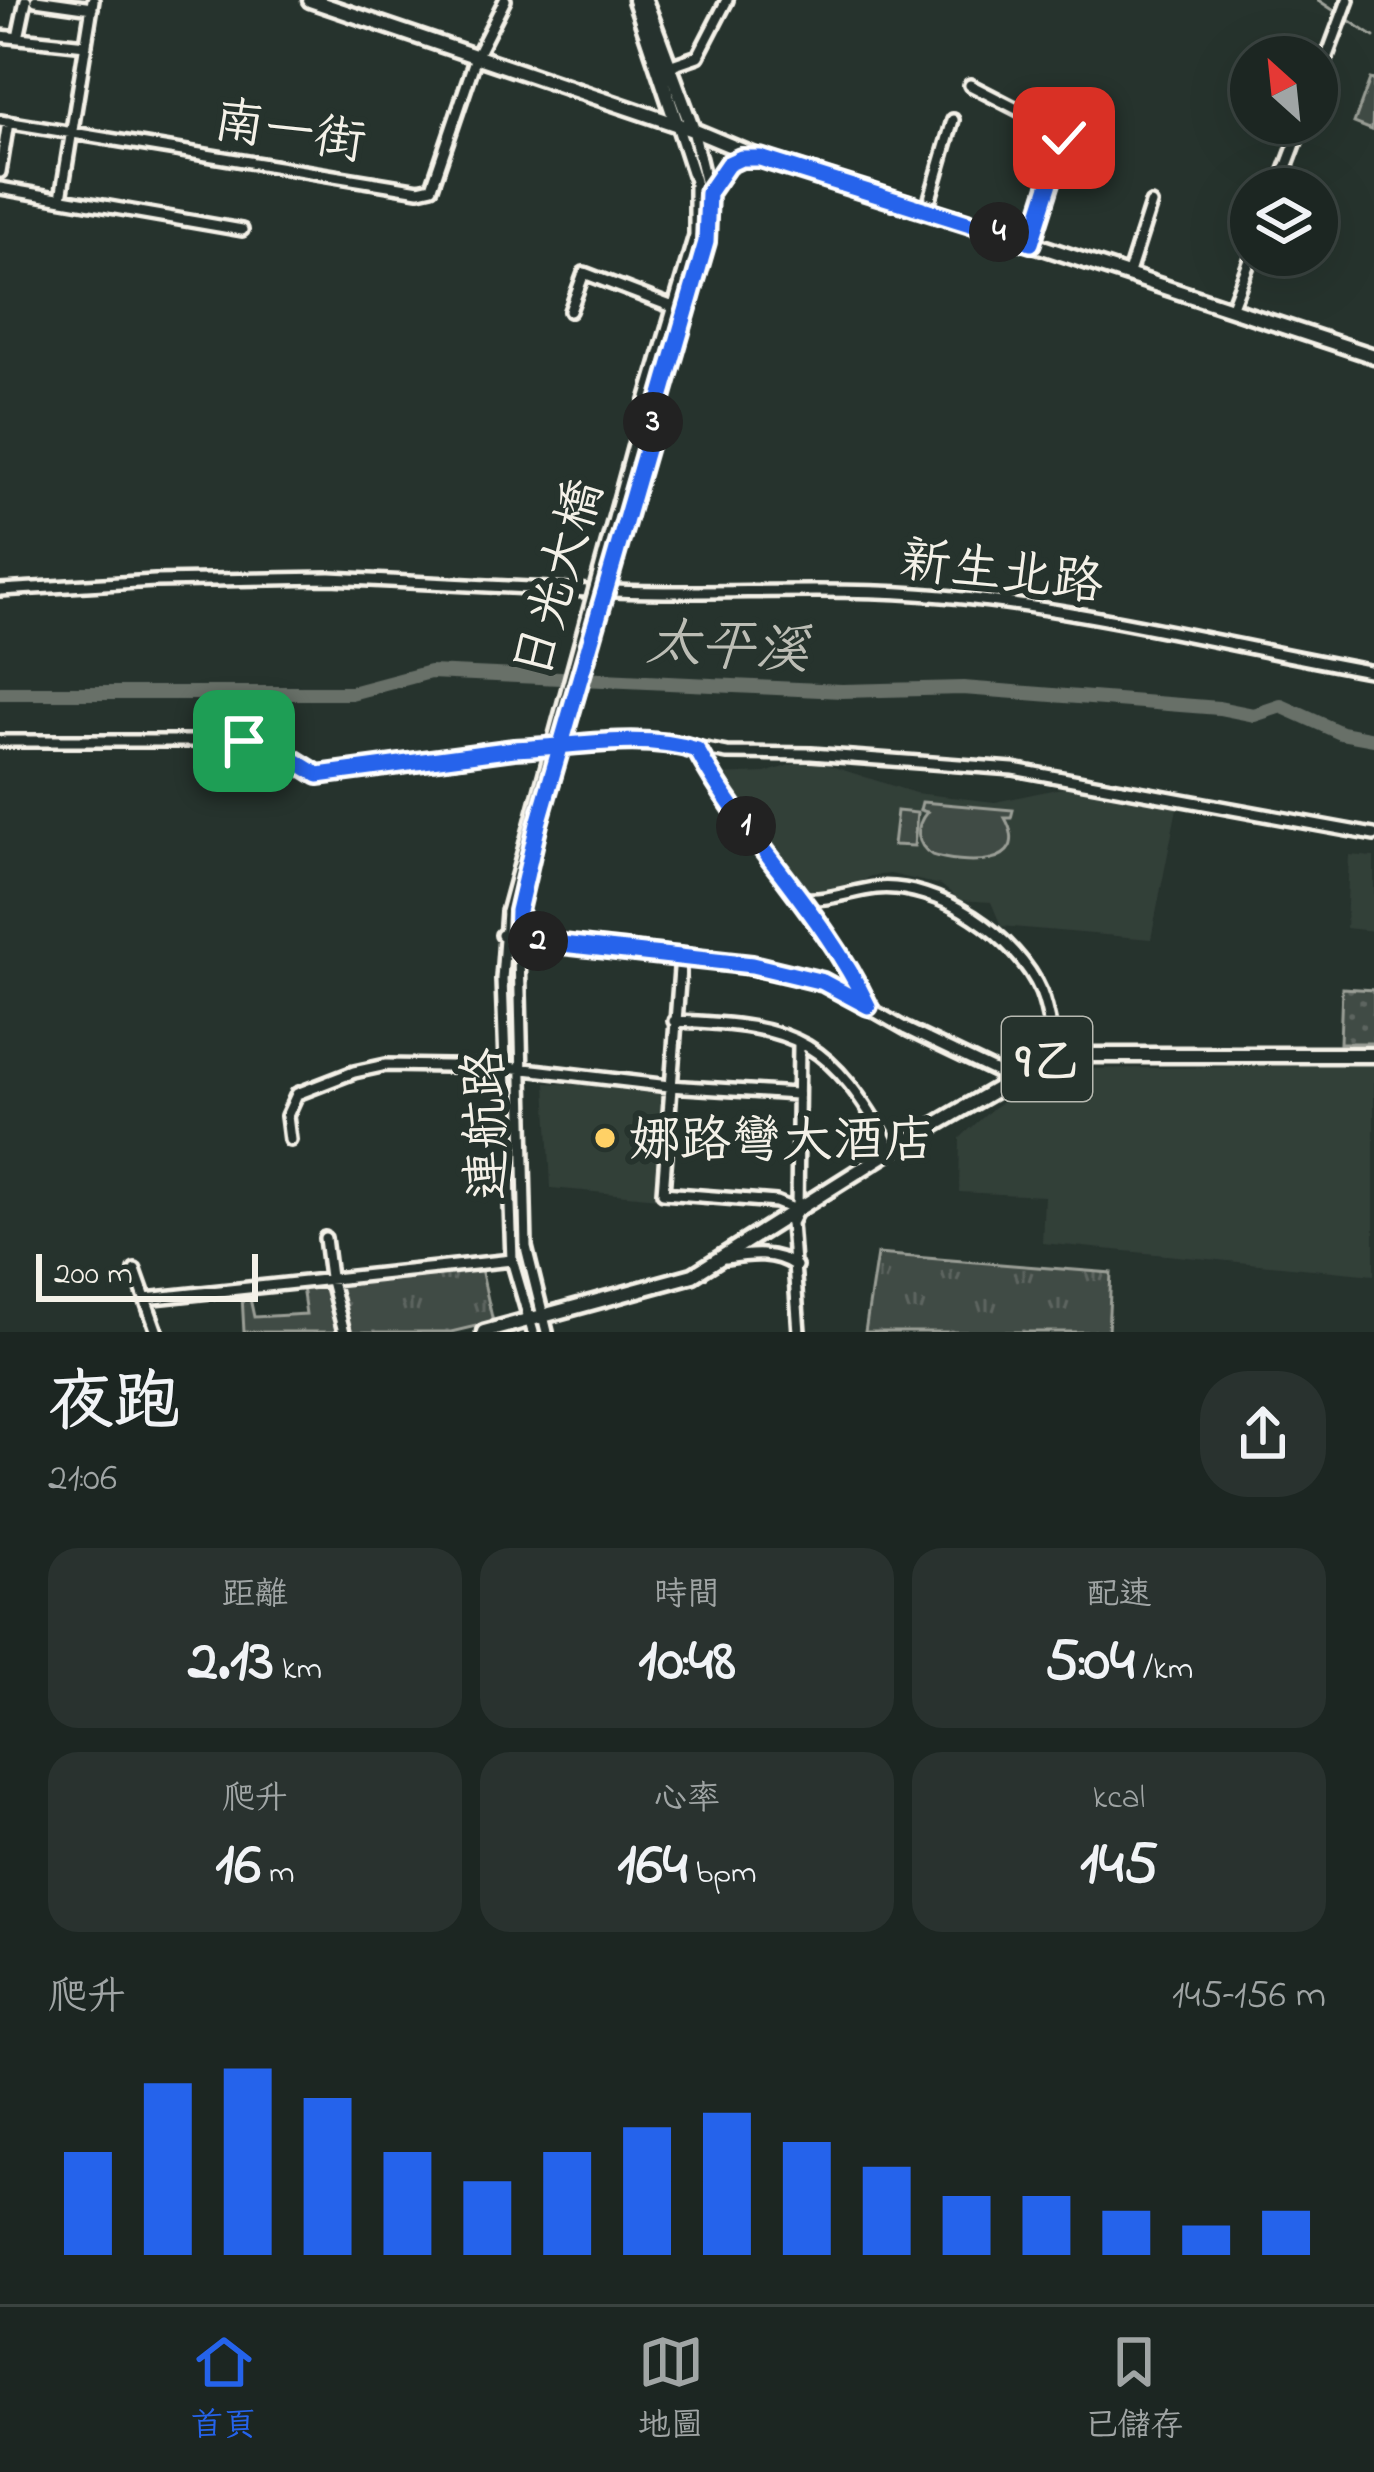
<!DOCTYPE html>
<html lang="zh-TW">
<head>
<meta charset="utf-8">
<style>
	body { margin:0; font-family:"Indie Flower","LXGW WenKai TC",sans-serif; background:#29322f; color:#f1f3f6; height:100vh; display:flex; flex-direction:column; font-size:45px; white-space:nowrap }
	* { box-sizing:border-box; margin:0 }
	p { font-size:39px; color:#a0a5a5 }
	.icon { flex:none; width:66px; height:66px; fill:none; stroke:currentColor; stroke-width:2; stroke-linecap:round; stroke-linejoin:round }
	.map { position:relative; height:1332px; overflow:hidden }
	.side { display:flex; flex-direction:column; background:#1c2622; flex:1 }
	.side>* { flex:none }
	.needle { width:78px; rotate:333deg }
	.fabs { position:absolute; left:1230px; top:36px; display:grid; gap:24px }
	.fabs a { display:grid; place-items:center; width:108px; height:108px; border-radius:50%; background:#1c2622; box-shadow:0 12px 48px #0002,0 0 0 3px #3a4340; font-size:60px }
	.scale { position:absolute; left:36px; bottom:30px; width:222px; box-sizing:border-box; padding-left:12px; border:6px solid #f4f1e8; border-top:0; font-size:33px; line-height:42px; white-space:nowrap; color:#f4f1e8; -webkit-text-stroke:9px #26332d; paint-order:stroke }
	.pin { position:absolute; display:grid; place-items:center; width:102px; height:102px; color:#fff; margin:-51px; border-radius:24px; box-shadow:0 6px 18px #0006 }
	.km { position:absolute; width:60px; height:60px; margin:-30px; border-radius:50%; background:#222; color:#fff; font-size:33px; line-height:60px; text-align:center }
	.round { display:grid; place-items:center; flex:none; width:126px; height:126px; border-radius:48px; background:#29322f }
	.headline { display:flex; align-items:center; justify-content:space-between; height:204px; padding:0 48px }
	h1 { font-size:66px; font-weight:700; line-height:90px }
	.stats { display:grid; grid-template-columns:repeat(3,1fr); gap:18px; height:204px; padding:12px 48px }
	.stats div { display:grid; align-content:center; border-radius:30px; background:#29322f; text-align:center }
	.stats b { font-size:60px; font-weight:700 }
	.stats small { font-size:33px; font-weight:400 }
	.stats p { font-size:33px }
	.chart { height:336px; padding:24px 48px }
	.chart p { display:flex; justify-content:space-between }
	.chart svg { width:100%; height:216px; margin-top:12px; stroke:#2563eb; stroke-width:6 }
	.tab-bar { display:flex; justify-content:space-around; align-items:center; height:168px; border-top:3px solid #3a4340; background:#1c2622; font-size:33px; color:#a0a5a5 }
	.tab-bar a { display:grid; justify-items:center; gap:6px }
	.tab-bar .active { color:#2563eb }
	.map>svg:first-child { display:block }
</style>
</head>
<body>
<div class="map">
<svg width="1374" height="1332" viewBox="0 0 1374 1332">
	<defs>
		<pattern id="grass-tufts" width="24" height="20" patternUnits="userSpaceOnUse" patternTransform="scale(3)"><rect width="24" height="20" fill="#414b45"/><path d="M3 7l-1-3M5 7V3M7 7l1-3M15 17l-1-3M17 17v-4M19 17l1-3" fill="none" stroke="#5d6560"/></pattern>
		<pattern id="park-dots" width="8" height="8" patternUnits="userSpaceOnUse" patternTransform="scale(3)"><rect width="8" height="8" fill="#414b45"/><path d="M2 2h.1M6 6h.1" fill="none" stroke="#5d6560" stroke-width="1.8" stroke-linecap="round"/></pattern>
	</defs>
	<rect width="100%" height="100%" fill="#26332d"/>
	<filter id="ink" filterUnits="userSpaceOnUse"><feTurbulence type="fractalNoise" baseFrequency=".00833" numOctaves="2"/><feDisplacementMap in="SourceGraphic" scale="24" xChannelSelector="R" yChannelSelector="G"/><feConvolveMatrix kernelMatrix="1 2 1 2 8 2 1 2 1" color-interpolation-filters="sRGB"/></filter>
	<g filter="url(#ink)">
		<path fill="#333f39" d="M809 759 915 793 995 802 1071 786 1178 803 1151 939 1001 926 991 902 960 900 941 885 890 874 871 876 858 884 817 893 808 891 718 775 765 773Z
			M1349 855 1374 857V931L1346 928Z
			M1374 1065V1275L1042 1243 1044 1196 959 1192 960 1138 993 1108 1031 1084 1076 1069Z
			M546 1083 663 1089 659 1198 551 1188Z"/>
		<path fill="url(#grass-tufts)" stroke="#9a9e96" stroke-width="3" d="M1370 79 1374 80 1372 130 1354 123Z
			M877 1254 1111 1273 1108 1332H865Z
			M481 1269 493 1322 451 1332H348L338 1287 341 1283Z
			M324 1283 338 1332H244L242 1295 248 1289 254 1317 306 1314 302 1287Z"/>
		<path fill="url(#park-dots)" stroke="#9a9e96" stroke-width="3" d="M1342 988 1374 990V1043H1340Z"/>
		<path fill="#414b45" stroke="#9a9e96" stroke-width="3" d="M922 802 1013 810 1011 818H1005C1034 870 960 864 932 855 915 844 915 826 927 812L920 810Z
			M897 811 917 813 914 846 893 845Z"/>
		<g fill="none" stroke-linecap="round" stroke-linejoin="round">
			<path stroke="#9fa39b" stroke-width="3" d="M1318 0 1336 12
				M1347 19 1374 37"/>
			<path stroke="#676f68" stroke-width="14" d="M0 693H351L430 672 842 691 963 688 1219 708 1254 715 1281 706 1341 733 1374 739"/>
			<g stroke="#f4f1e8" stroke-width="18">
				<path id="minor" d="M36 0 92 8
					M0 36 86 45
					M18 38 26 0
					M669 66 698 56 727 0
					M1317 83 1348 0
					M970 85 1050 126 1064 138 1031 243
					M0 121 419 190 432 187 476 57 505 0
					M0 172 8 122
					M0 188 242 230
					M1278 189 1303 123
					M708 193C718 175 728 157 751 158
					M61 198 93 0
					M927 209 953 120
					M1128 276 1151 204
					M1231 309 1252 255
					M570 311 584 273 673 307
					M645 404 695 235V181L677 125
					M658 405 707 241 708 193 693 130
					M0 590 155 581 330 578 589 591
					M614 591C724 595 833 586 943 596 1087 609 1231 646 1374 672
					M0 741H259L318 775 514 749 663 741 727 753 811 754 1013 769 1374 835
					M697 750C746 840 824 912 868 1006
					M803 899C829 901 851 891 876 888 938 882 1018 937 1041 992 1049 1012 1051 1034 1055 1055
					M518 911 526 1247 547 1332
					M507 912 502 979 512 1260 533 1332
					M502 935 688 956 823 982 906 1029 1011 1079
					M681 956 663 1193 776 1202 796 1210
					M674 1021C800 1025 830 1041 892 1150
					M290 1140 287 1116 297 1094 354 1072 386 1065 508 1067 669 1086 796 1094
					M325 1238 330 1277 344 1332
					M726 1258C751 1254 775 1251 796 1266
					M135 1270 157 1332
					M145 1299 512 1260
					M799 1332 791 1223 797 1211 799 1043"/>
			</g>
			<g stroke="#f4f1e8" stroke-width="21">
				<path id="major" d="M310 0 693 130 760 158 927 209 1374 356
					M635 0 677 125
					M645 0 693 130
					M484 1332 693 1275 892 1150 1055 1055H1374"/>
			</g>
			<use href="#minor" stroke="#26332d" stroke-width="9"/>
			<use href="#major" stroke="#26332d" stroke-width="12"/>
			<g stroke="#f4f1e8" stroke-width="18" stroke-linecap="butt">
				<path id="minor-bridge" d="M518 911 558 751 658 405
					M507 912 645 404"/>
			</g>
			<use href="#minor-bridge" stroke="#26332d" stroke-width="9"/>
		</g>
	</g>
	<g fill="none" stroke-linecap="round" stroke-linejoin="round" filter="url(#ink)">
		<g stroke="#fff" stroke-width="24">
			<path id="route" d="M244 741 268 744 318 775 514 749C574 747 639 732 697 750 746 841 823 912 868 1006L823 982 752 965 517 939 518 911 538 824 706 242 708 193 728 164 741 158H760L1031 243 1064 138"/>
		</g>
		<use href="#route" stroke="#2563eb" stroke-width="15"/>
	</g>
	<circle fill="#ffd166" stroke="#26332d" stroke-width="4.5" cx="605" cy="1138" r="12"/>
	<g text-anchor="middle" stroke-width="12" stroke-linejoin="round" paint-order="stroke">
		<rect fill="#26332d" stroke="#b6b8b0" stroke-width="3" x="1002" y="1017" width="90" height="84" rx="9"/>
		<g font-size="48" font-weight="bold" fill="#f4f1e8">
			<text x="1047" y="1076">9乙</text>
		</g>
		<g font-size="51" fill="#f4f1e8" stroke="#26332d">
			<text transform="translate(290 129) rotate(9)" y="18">南一街</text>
			<text transform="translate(1002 569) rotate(7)" y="18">新生北路</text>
			<text transform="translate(556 578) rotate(-74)" y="18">日光大橋</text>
			<text transform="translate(484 1124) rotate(-92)" y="18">連航路</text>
		</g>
		<g font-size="51" fill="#f4f1e8" stroke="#26332d" text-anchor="start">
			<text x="629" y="1156">娜路彎大酒店</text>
		</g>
		<g font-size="54" font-style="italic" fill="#bcbdb5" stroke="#26332d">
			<text transform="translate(728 644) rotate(3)" y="19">太平溪</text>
		</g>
	</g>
</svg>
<div class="fabs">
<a><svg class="needle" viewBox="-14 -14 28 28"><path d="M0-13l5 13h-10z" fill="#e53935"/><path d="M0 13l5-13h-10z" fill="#a0a5a5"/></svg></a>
<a><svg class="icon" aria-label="layers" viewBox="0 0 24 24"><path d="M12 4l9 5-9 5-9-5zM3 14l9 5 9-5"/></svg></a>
</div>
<div class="scale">200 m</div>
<div class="pin" style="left:244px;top:741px;background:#1e9e55"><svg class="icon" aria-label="arrive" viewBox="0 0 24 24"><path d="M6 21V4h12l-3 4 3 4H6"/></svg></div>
<div class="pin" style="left:1064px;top:138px;background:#d93025"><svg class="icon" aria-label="check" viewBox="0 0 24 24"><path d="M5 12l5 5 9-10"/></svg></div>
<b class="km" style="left:746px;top:826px">1</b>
<b class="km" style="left:538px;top:941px">2</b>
<b class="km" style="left:653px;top:422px">3</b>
<b class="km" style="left:999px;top:232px">4</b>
</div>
<section class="side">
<div class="headline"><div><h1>夜跑</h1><p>21:06</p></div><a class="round"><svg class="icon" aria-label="share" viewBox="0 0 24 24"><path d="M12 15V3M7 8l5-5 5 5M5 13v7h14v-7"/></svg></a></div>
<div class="stats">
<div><p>距離</p><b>2.13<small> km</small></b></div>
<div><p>時間</p><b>10:48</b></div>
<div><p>配速</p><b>5:04<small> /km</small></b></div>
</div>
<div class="stats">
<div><p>爬升</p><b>16<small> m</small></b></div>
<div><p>心率</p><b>164<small> bpm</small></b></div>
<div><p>kcal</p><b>145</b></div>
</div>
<div class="chart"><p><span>爬升</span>145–156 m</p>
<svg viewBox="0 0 160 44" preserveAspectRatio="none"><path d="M5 44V23M15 44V9M25 44V6M35 44V12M45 44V23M55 44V29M65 44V23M75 44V18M85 44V15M95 44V21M105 44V26M115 44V32M125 44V32M135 44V35M145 44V38M155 44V35"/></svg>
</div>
</section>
<nav class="tab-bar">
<a class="active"><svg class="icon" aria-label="home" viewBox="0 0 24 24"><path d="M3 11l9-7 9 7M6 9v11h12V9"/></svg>首頁</a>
<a><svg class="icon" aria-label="map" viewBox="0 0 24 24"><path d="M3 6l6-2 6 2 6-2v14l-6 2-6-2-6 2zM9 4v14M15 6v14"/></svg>地圖</a>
<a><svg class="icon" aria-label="saved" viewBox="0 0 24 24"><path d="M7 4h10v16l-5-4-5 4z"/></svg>已儲存</a>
</nav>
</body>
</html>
